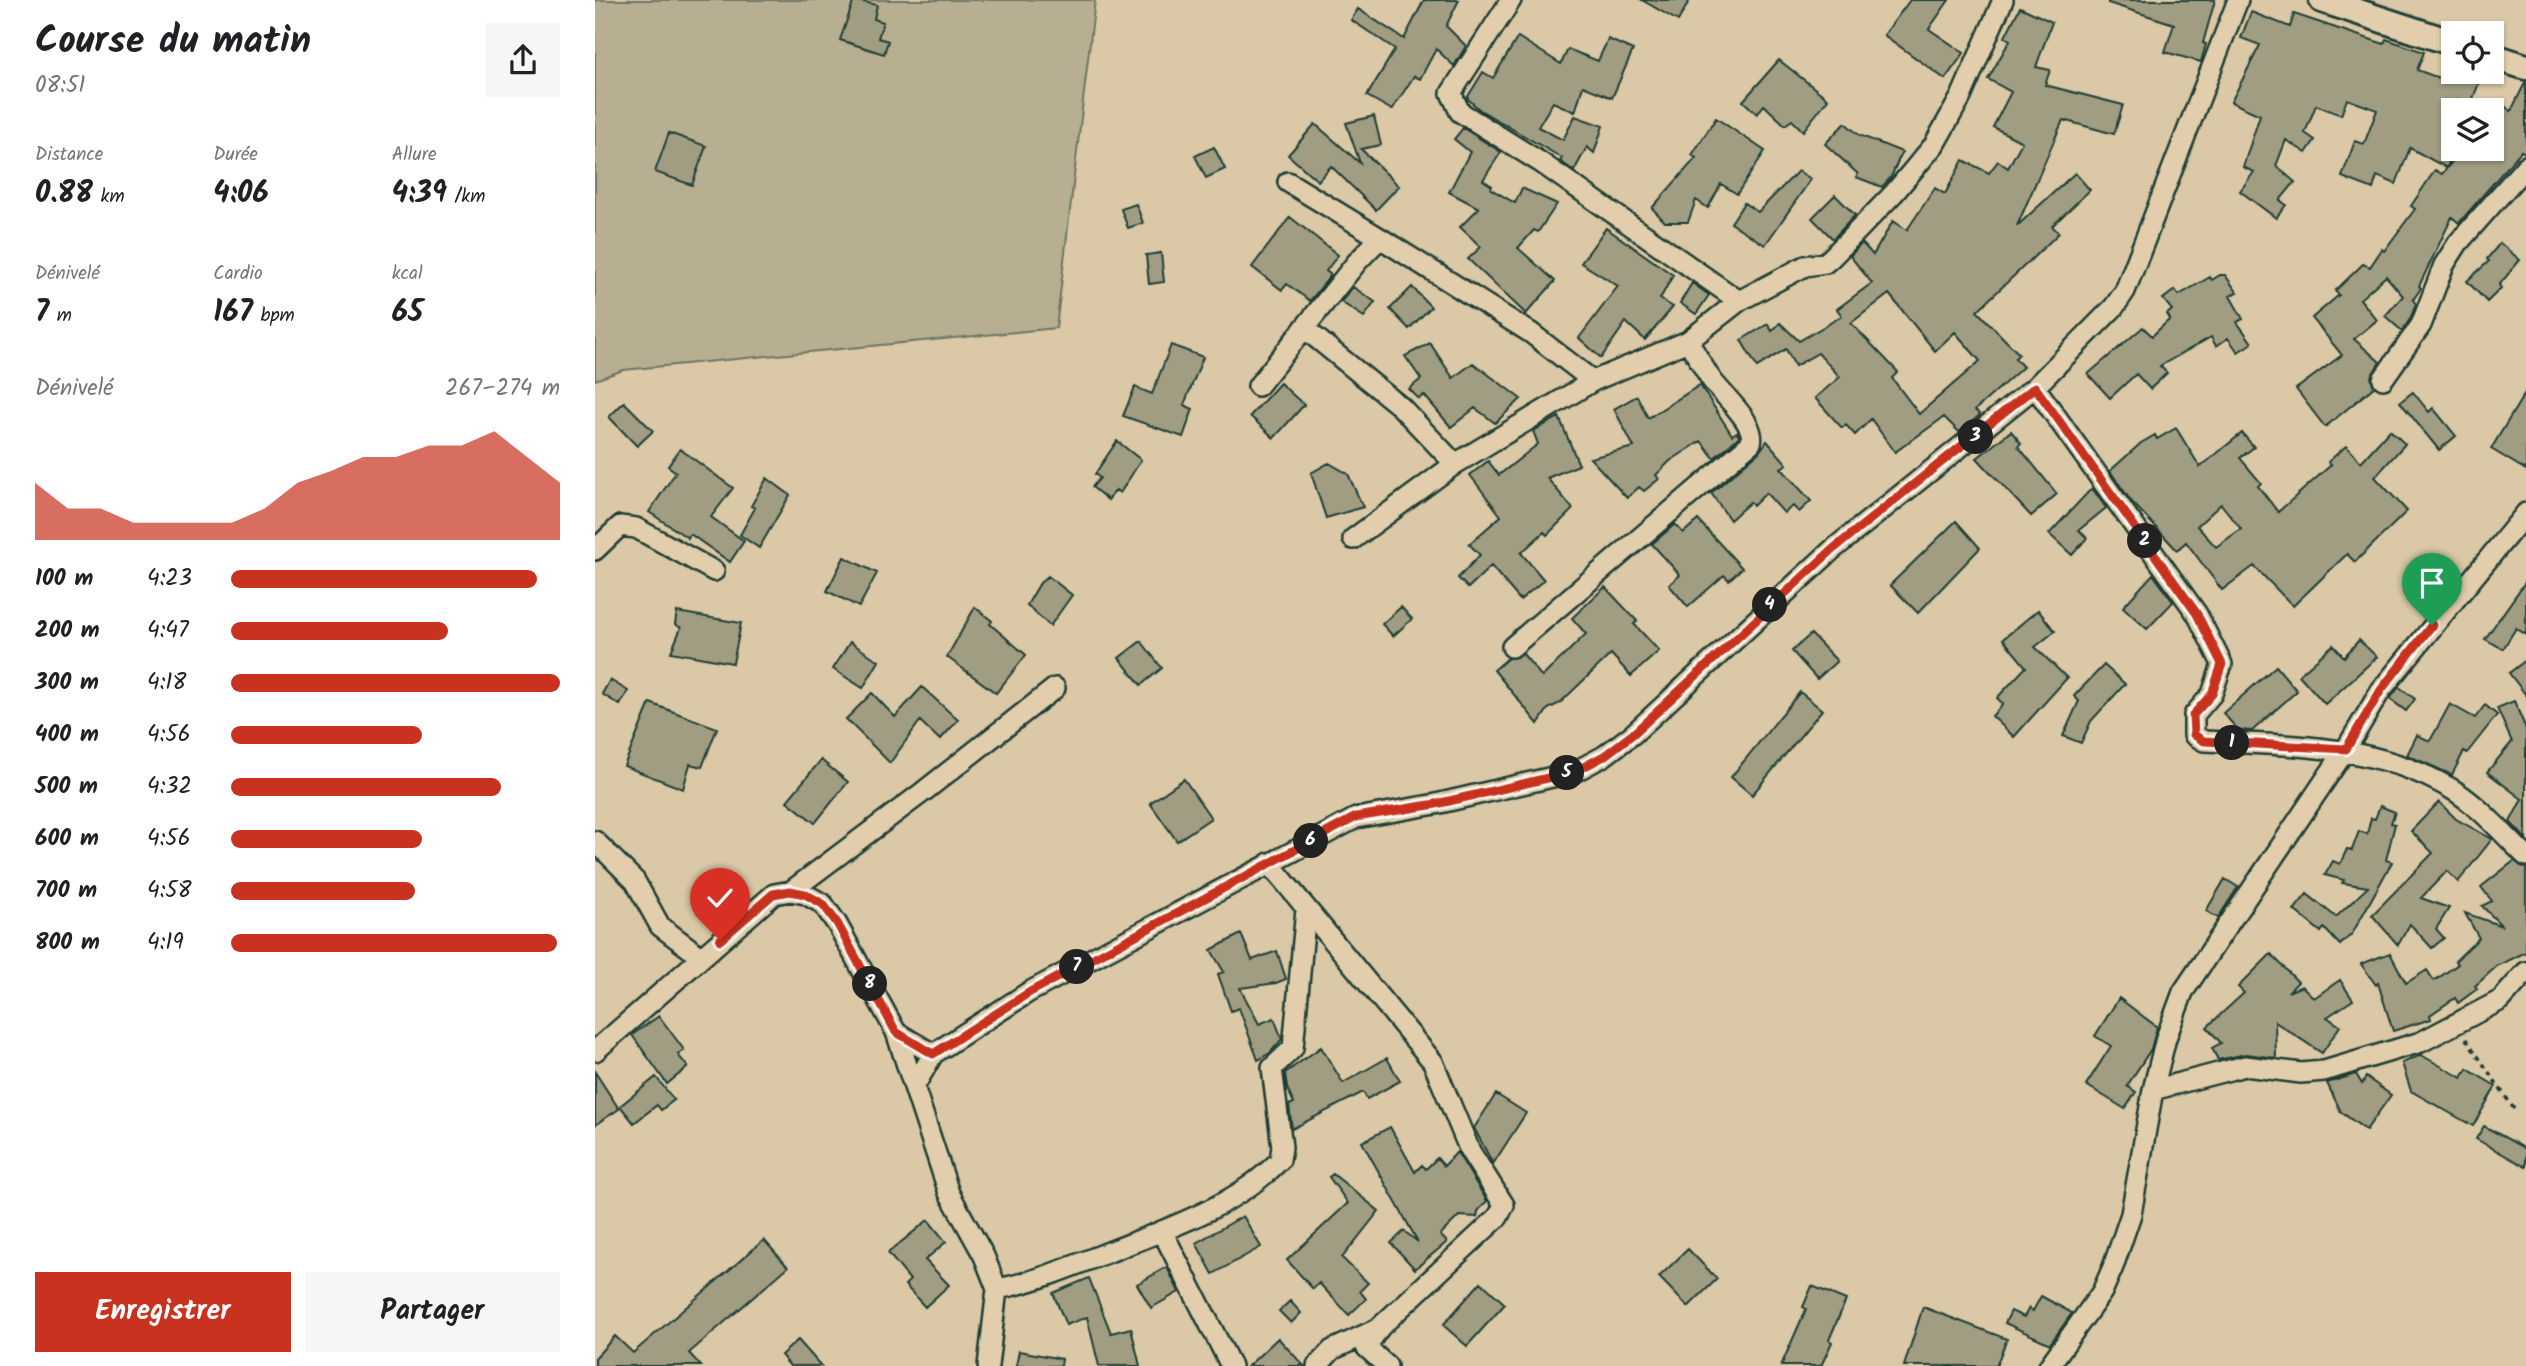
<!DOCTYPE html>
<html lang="fr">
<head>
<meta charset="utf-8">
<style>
	body { margin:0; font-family:Kalam,sans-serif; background:#f6f6f6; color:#202124; height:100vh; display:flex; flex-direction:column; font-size:26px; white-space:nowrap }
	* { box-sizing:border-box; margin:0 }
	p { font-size:23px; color:#757577 }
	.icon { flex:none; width:38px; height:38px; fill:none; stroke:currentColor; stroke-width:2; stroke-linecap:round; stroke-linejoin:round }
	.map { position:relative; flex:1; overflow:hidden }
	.sheet { display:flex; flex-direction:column; background:#fff; width:595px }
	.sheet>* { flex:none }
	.fabs { position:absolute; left:1846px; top:21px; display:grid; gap:14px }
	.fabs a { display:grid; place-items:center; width:63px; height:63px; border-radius:0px; background:#fff; box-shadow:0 2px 5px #0004; font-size:35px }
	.pin { position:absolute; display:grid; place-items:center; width:60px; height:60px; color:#fff; margin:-72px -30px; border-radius:50% 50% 50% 0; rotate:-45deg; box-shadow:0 0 7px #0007 }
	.pin .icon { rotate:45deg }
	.km { position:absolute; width:35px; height:35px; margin:-18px; border-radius:50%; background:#222; color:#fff; font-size:19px; line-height:35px; text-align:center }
	.round { display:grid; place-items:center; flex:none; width:74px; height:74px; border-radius:0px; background:#f6f6f6 }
	.head { display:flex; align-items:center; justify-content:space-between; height:119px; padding:0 35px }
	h1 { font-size:38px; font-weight:700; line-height:52px }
	.figures { display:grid; grid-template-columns:repeat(3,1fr); gap:10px; height:119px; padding:7px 35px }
	.figures div { display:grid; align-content:center }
	.figures b { font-size:30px; font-weight:700 }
	.figures small { font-size:19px; font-weight:400 }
	.figures p { font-size:19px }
	.chart { height:196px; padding:14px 35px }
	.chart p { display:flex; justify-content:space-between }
	.chart svg { width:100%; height:126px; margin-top:7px; fill:#c8321e; opacity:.7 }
	.button { display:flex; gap:14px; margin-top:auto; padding:14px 35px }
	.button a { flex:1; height:80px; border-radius:0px; background:#c8321e; color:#fff; font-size:28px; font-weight:700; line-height:80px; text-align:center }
	.button a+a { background:#f6f6f6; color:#202124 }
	ul { padding:0 35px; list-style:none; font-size:23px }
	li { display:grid; grid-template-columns:112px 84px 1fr; align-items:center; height:52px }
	li i { height:18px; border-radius:9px; background:#c8321e }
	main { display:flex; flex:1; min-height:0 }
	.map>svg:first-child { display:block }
</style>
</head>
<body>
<main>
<section class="sheet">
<div class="head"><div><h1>Course du matin</h1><p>08:51</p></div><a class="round"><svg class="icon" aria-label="share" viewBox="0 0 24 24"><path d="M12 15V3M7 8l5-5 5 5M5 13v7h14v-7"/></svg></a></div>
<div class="figures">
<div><p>Distance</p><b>0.88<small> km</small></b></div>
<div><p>Durée</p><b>4:06</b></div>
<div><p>Allure</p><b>4:39<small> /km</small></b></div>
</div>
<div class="figures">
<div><p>Dénivelé</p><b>7<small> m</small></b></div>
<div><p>Cardio</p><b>167<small> bpm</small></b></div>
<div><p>kcal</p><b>65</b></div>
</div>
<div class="chart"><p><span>Dénivelé</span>267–274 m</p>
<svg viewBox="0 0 160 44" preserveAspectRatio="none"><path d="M0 44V24L10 33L20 33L30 38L40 38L50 38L60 38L70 33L80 24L90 20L100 15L110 15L120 11L130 11L140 6L150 15L160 24V44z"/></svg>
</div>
<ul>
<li><b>100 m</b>4:23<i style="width:93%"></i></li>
<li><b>200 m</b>4:47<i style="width:66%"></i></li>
<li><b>300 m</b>4:18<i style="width:100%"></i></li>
<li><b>400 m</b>4:56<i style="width:58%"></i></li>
<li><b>500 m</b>4:32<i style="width:82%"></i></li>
<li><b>600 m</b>4:56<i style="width:58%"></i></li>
<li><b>700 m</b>4:58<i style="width:56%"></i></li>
<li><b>800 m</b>4:19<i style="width:99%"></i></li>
</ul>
<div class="button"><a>Enregistrer</a><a>Partager</a></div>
</section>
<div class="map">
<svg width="1931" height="1366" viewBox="0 0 1931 1366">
	<rect width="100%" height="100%" fill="#dac8a7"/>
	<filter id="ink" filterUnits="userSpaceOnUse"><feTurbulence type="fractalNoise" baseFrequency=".0143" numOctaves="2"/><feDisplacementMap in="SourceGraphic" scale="14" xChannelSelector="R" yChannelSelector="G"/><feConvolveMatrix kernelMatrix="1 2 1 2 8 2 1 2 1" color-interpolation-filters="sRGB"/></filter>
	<g filter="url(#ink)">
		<path fill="#b8af92" stroke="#6c7663" stroke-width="2" d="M0 0H500L461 328 28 370 0 380Z"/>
		<path fill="#a09d83" stroke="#1f3d34" stroke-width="2" fill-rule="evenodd" d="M259 0 282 5 279 19 288 22 283 38 293 41 289 54 245 40Z
			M829 0H864L851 26 871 46 859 66 841 49 825 79 819 76 797 110 772 96 800 49 756 20 763 9 809 39Z
			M1047 0H1095L1083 21Z
			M1315 0H1354L1334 29 1369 53 1350 79 1289 35Z
			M1513 0H1620L1608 43 1611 44 1606 62 1570 52 1579 24 1513 3Z
			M1425 7 1457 22 1441 67 1455 70 1450 85 1528 105 1519 134 1468 120 1422 226 1480 173 1495 190 1457 226 1464 233 1382 311 1424 354 1420 358 1428 367 1380 410 1385 415 1364 432 1349 417 1300 452 1276 419 1260 435 1251 425 1247 428 1220 398 1245 377 1223 353 1200 366 1191 349 1162 367 1146 340 1173 324 1177 331 1185 323 1204 341 1247 316 1242 309 1277 283 1255 256 1267 243 1278 255 1298 221 1312 230 1340 188 1350 194 1368 160 1394 173 1403 161 1413 168 1427 142 1398 127 1416 92 1393 79 1415 40 1410 37ZM1294 294 1340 351 1360 332 1385 361 1324 414 1297 378 1303 372 1256 323Z
			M1656 12 1695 27 1699 14 1789 44 1791 39 1829 52 1822 70 1852 81 1856 72H1888L1876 104 1863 99 1865 110H1858V150L1852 168 1867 149H1897V111L1904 102 1916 111 1931 81V153L1926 151 1864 223 1857 217 1824 286 1826 288 1818 300 1821 304 1815 319 1807 331 1790 316 1808 296 1791 276 1765 299 1782 320 1759 339 1785 362 1776 377 1779 387 1730 427 1701 389 1747 355 1717 318 1744 295 1740 291 1768 264 1775 267 1787 249 1789 251 1820 209 1816 206 1840 170 1847 174 1852 168 1815 148 1801 184 1782 176 1778 189 1747 177 1760 141 1769 144 1782 110 1752 99 1746 115 1721 105 1710 133 1720 140 1711 153 1691 140 1681 166 1700 182 1685 200 1691 205 1681 218 1645 191 1659 172 1648 167 1665 115 1636 102 1665 45 1646 38Z
			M923 37 966 64 973 49 1003 61 1013 39 1038 50 1017 98 988 86 980 112 958 102 943 127 968 140 980 116 1008 126 999 153 992 147 979 171 965 161 967 158 885 110 872 98 888 72 898 78Z
			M1184 60 1233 99 1208 131 1197 120 1190 125 1169 105 1162 114 1148 101Z
			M779 116 786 145 766 149 804 186 781 210 736 166 723 181 693 155 720 124 765 163 751 123Z
			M1121 118 1170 151 1142 194 1126 184 1113 208 1101 200 1093 222H1070L1057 208 1101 158 1097 155Z
			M1250 123 1264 135 1307 152 1296 177 1287 187 1261 177 1263 174 1230 144Z
			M868 128 906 152 888 180 897 186 896 189 920 203 927 188 962 204 943 232 939 230 923 248 960 281 931 314 873 259 886 247 865 227 884 208 854 192 875 152 859 139Z
			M74 133 111 146 97 185 60 172Z
			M619 147 630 169 611 178 600 156Z
			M1203 171 1216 179 1170 245 1136 223 1149 203 1163 212Z
			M1240 195 1260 215 1238 239 1217 218Z
			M541 204 548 223 533 228 526 209Z
			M695 217 743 255 731 271 736 275 715 301 692 284 687 290 657 267Z
			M1011 228 1078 275 1065 299 1078 307 1050 340 1031 322 1006 358 984 338 1023 286 986 263Z
			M1905 243 1925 260 1904 285 1906 288 1892 302 1872 281 1894 261 1892 259Z
			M566 253 569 282 554 284 551 255Z
			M1625 275H1630L1642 292 1635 296 1648 319 1642 322 1657 343 1643 352 1633 338 1621 346 1616 337 1565 366 1572 373 1555 389 1541 374 1515 398 1493 374 1548 327 1557 336 1575 319 1572 314 1577 310 1568 299 1580 290 1584 295 1615 277 1617 280Z
			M1097 283 1114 295 1101 314 1085 303Z
			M758 287 780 302 769 317 746 302Z
			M817 287 836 307 814 329 795 309Z
			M835 343 858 378 878 363 926 399 900 423 880 408 856 427 829 395 824 399 814 389 826 379 810 356Z
			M576 345 608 357 589 405 598 409 588 437 528 416 540 387 557 394Z
			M685 383 709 405 679 438 655 416Z
			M1105 385 1137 435 1142 432 1144 437 1119 458 1106 441 1075 461 1061 475 1064 479 1049 491 1044 487 1032 498 995 458 1039 447 1019 409 1042 396 1053 418Z
			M1931 391V470L1896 449Z
			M1818 392 1834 412 1838 408 1861 436 1844 450 1805 402Z
			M29 402 58 431 42 446 14 417Z
			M964 417 984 465 952 478 978 509 952 535 949 532 926 553 949 580 925 600 896 566 873 588 863 578 885 555 874 544 906 516 875 475 893 461 904 475 943 444 938 431Z
			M1581 428 1605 467 1647 433 1659 447 1645 458 1666 483 1663 486 1683 512 1736 465 1733 462 1751 446 1766 462 1795 430 1810 444 1780 477 1812 511 1760 562 1752 554 1698 606 1659 566 1627 590 1591 542 1582 550 1536 501 1515 471 1546 443 1560 435 1562 439ZM1626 504 1646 529 1621 547 1602 526Z
			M1416 431 1426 443 1423 446 1462 494 1436 516 1382 458Z
			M522 441 546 460 525 493 521 490 513 500 497 487 505 478 500 474Z
			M1172 441 1192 464 1186 468 1216 501 1204 512 1198 506 1189 513 1171 493 1158 506 1155 502 1135 520 1116 493 1164 452Z
			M85 449 138 488 116 517 149 541 135 562 95 534 93 538 54 512 81 472 73 466Z
			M734 463 753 474 768 507 731 518 716 473Z
			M172 478 195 495 164 548 145 535 160 508 156 506Z
			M1497 488 1511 508 1484 530 1492 538 1477 555 1454 534Z
			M1103 520 1147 568 1134 580 1129 575 1093 607 1074 585 1085 575 1057 544 1080 524 1088 533Z
			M1361 521 1385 548 1323 613 1295 585Z
			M249 557 282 573 264 607 232 591Z
			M1558 574 1578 602 1552 629 1528 607Z
			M453 576 477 595 455 626 432 605 445 583Z
			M1931 581V635L1921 628 1908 649 1890 639Z
			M1010 587 1042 621 1039 624 1064 651 1036 676 1016 654 965 703 953 709 943 724 899 670 913 658 928 654 947 677 991 634 977 618Z
			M380 607 397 621 395 624 431 655 401 693 352 657Z
			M806 607 817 619 798 636 787 624Z
			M1443 610 1460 631 1440 647 1472 678 1419 737 1397 716 1408 704 1402 698 1431 667 1408 639Z
			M82 612 146 623 138 663 76 652 86 628 80 624Z
			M1216 634 1242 661 1222 679 1197 651Z
			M1764 640 1782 657 1730 704 1704 675 1738 645 1749 657Z
			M546 641 567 668 546 685 524 658Z
			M255 642 284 661 268 688 238 669Z
			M1931 660V695L1914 673Z
			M1509 665 1530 684 1496 721 1486 743 1468 736 1484 701 1479 696Z
			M1681 666 1702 691 1657 731 1643 730 1628 713Z
			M15 680 33 691 25 705 7 694Z
			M327 687 363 720 345 740 325 721 295 763 251 719 277 693 300 717Z
			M1804 687 1820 699 1811 711 1795 699Z
			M1205 692 1227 710 1157 795 1136 777Z
			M1919 701 1931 729V839L1915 822 1927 799 1892 772 1917 742 1902 708Z
			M55 703 122 728 107 767 95 764 88 789 29 766Z
			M1855 704 1880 718 1890 705 1902 715 1872 753 1869 751 1857 775 1812 755 1822 735 1835 741Z
			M226 760 253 782 220 823 192 801Z
			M589 779 616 818 582 841 555 803Z
			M1844 802 1861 819 1897 839 1863 882 1852 871 1826 898 1854 908 1841 929 1849 938 1837 948 1815 924 1803 945 1777 915 1838 853 1816 831Z
			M1785 806 1800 812 1796 823 1800 824 1791 860 1797 862 1757 934 1745 945 1729 928 1726 932 1699 910 1712 894 1741 917 1773 887 1747 883 1749 880 1730 875 1738 861 1745 864 1752 849 1757 850 1764 831 1772 834 1776 818 1780 819Z
			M1919 861 1931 868V952L1902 966 1880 986 1882 989 1863 1003 1860 998 1835 1015 1836 1019 1798 1031 1783 983 1781 985 1766 964 1795 953 1811 983 1832 970 1839 981 1863 964 1860 961 1884 938 1870 913 1907 926 1887 906 1897 901 1886 887Z
			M1630 879 1643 887 1623 918 1611 911Z
			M646 934 657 960 682 951 691 979 681 983 645 988 664 1024 679 1018 687 1039 675 1053 663 1060 644 1008 636 1011 623 974 629 972 616 950Z
			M1676 954 1703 982 1693 992 1707 986 1719 998 1745 980 1758 1000 1732 1017 1745 1026 1727 1053 1680 1022 1681 1058 1651 1054 1623 1060 1617 1048 1626 1043 1612 1027 1649 993 1643 987Z
			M1524 998 1562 1027 1556 1049 1532 1086 1541 1092 1530 1109 1491 1085 1516 1046 1500 1036Z
			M64 1016 89 1050 83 1055 93 1067 72 1084 37 1035Z
			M726 1047 748 1083 792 1058 805 1081 772 1099 768 1092 697 1129 694 1105 699 1103 692 1088 690 1073Z
			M1826 1055 1867 1078 1872 1069 1901 1086 1878 1126 1816 1091 1807 1063Z
			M0 1072 24 1109 0 1125Z
			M1761 1074 1767 1084 1771 1077 1796 1095 1771 1130 1746 1112 1732 1083Z
			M61 1077 79 1100 66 1110 62 1105 39 1123 25 1106Z
			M901 1094 931 1113 898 1164 879 1128Z
			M1889 1126 1931 1149V1167L1881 1139Z
			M795 1127 820 1172 827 1165 831 1169 842 1158 849 1166 862 1152 892 1201 883 1211 882 1217 864 1216 845 1235 852 1242 820 1269 796 1243 809 1231 823 1242 767 1142Z
			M738 1174 784 1211 747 1258 773 1283 765 1291 771 1299 754 1315 724 1283 718 1289 692 1260 753 1203 734 1177Z
			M648 1216 666 1247 618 1274 601 1243Z
			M333 1220 351 1242 330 1260 354 1285 330 1307 310 1285 315 1280 293 1253Z
			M169 1240 193 1267 94 1353 106 1366H0V1358L20 1336 38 1353Z
			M1093 1249 1122 1279 1093 1307 1064 1277Z
			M572 1267 584 1292 556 1308 542 1284Z
			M494 1278 516 1333 536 1328 545 1366H504L492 1317 471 1325 458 1293Z
			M886 1282 910 1304 872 1346 848 1325Z
			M1217 1286 1251 1300 1234 1340 1237 1342 1226 1366H1186L1211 1309 1208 1307Z
			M1446 1296 1477 1313 1455 1344 1410 1323 1416 1311 1429 1317 1434 1308 1438 1311Z
			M695 1301 706 1313 696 1323 684 1311Z
			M1328 1307 1412 1339 1401 1366H1309Z
			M683 1338 709 1366H653Z
			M203 1340 226 1366H195L186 1355Z
			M424 1351 467 1359 466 1366H421Z"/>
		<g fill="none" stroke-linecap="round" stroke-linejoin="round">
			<g stroke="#1f3d34" stroke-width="24">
				<path id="minor" d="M916 0 856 93 865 112 945 162 1144 301
					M693 182 785 238
					M709 328 806 407 860 464
					M1788 379 1826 325 1849 265 1863 243 1931 166
					M663 386 762 262 785 238 936 333 998 381 1093 341 1144 301 1210 266 1230 263 1236 258 1299 193 1339 145 1366 97 1408 0
					M1440 387 1602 614 1627 664 1617 694 1599 715V735L1609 741C1696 746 1777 743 1855 788 1884 805 1907 833 1931 856
					M758 539 860 464 998 381
					M0 550 25 526 41 528 119 571
					M917 647 1156 443C1162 423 1127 395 1116 379 1108 367 1101 354 1093 341
					M0 841 40 881 65 926 106 957
					M674 863 838 1062 875 1151 909 1205 903 1217 785 1327 771 1347 792 1366
					M196 891 328 792 460 688
					M301 1032 338 1054
					M0 1051 179 894 196 891 210 894 228 904 242 924 301 1032 354 1193 389 1256 402 1289 393 1366
					M319 1087 338 1054 434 992 761 818 841 804 979 772 1009 756 1038 734 1237 550 1440 387 1519 307 1530 291 1643 0
					M1558 1090 1650 1066 1706 1073 1729 1071 1826 1042 1906 1000 1931 972
					M567 1231 636 1366
					M402 1289C441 1282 477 1266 514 1252 572 1229 641 1206 685 1160L687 1147 677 1068 698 1048 711 909
					M722 1366 737 1350 784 1328
					M1454 1366 1507 1292 1518 1267 1536 1214 1558 1090 1571 1038 1588 992 1751 749 1786 690 1931 513"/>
			</g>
			<g stroke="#1f3d34" stroke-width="30">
				<path id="major" d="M1727 0 1858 43
					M1897 56 1931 67"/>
			</g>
			<path stroke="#1f3d34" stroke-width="3.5" stroke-dasharray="5 5" stroke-linecap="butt" d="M1871 1039 1919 1109"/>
			<use href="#minor" stroke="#e2ceac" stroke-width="19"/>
			<use href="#major" stroke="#e2ceac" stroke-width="24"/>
		</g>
	</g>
	<g fill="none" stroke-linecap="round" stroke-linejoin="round" filter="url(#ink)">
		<g stroke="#fff" stroke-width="14">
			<path id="route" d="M125 940 178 894 195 891 210 894 228 904 242 923 301 1032 338 1054 435 992 761 817 841 804 979 772 1009 756 1038 734 1237 550 1440 387 1602 614 1627 664 1617 694 1598 715 1599 735 1609 741 1751 749 1786 690 1837 625"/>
		</g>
		<use href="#route" stroke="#c8321e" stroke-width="9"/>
	</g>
</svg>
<div class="fabs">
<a><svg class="icon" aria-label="locate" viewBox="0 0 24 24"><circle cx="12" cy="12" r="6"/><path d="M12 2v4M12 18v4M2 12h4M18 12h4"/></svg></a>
<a><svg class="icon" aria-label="layers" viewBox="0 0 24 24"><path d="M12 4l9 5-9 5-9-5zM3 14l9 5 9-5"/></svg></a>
</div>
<div class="pin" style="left:1837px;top:625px;background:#1e9e55"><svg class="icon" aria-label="arrive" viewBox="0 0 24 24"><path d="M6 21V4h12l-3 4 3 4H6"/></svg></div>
<div class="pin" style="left:125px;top:940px;background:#d93025"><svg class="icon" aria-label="check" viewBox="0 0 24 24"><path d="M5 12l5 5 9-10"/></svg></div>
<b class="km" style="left:1637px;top:743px">1</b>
<b class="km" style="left:1550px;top:541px">2</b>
<b class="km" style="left:1381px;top:437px">3</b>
<b class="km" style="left:1175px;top:605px">4</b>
<b class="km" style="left:972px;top:773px">5</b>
<b class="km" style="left:716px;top:841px">6</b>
<b class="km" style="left:482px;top:967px">7</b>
<b class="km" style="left:275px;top:984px">8</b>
</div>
</main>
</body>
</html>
